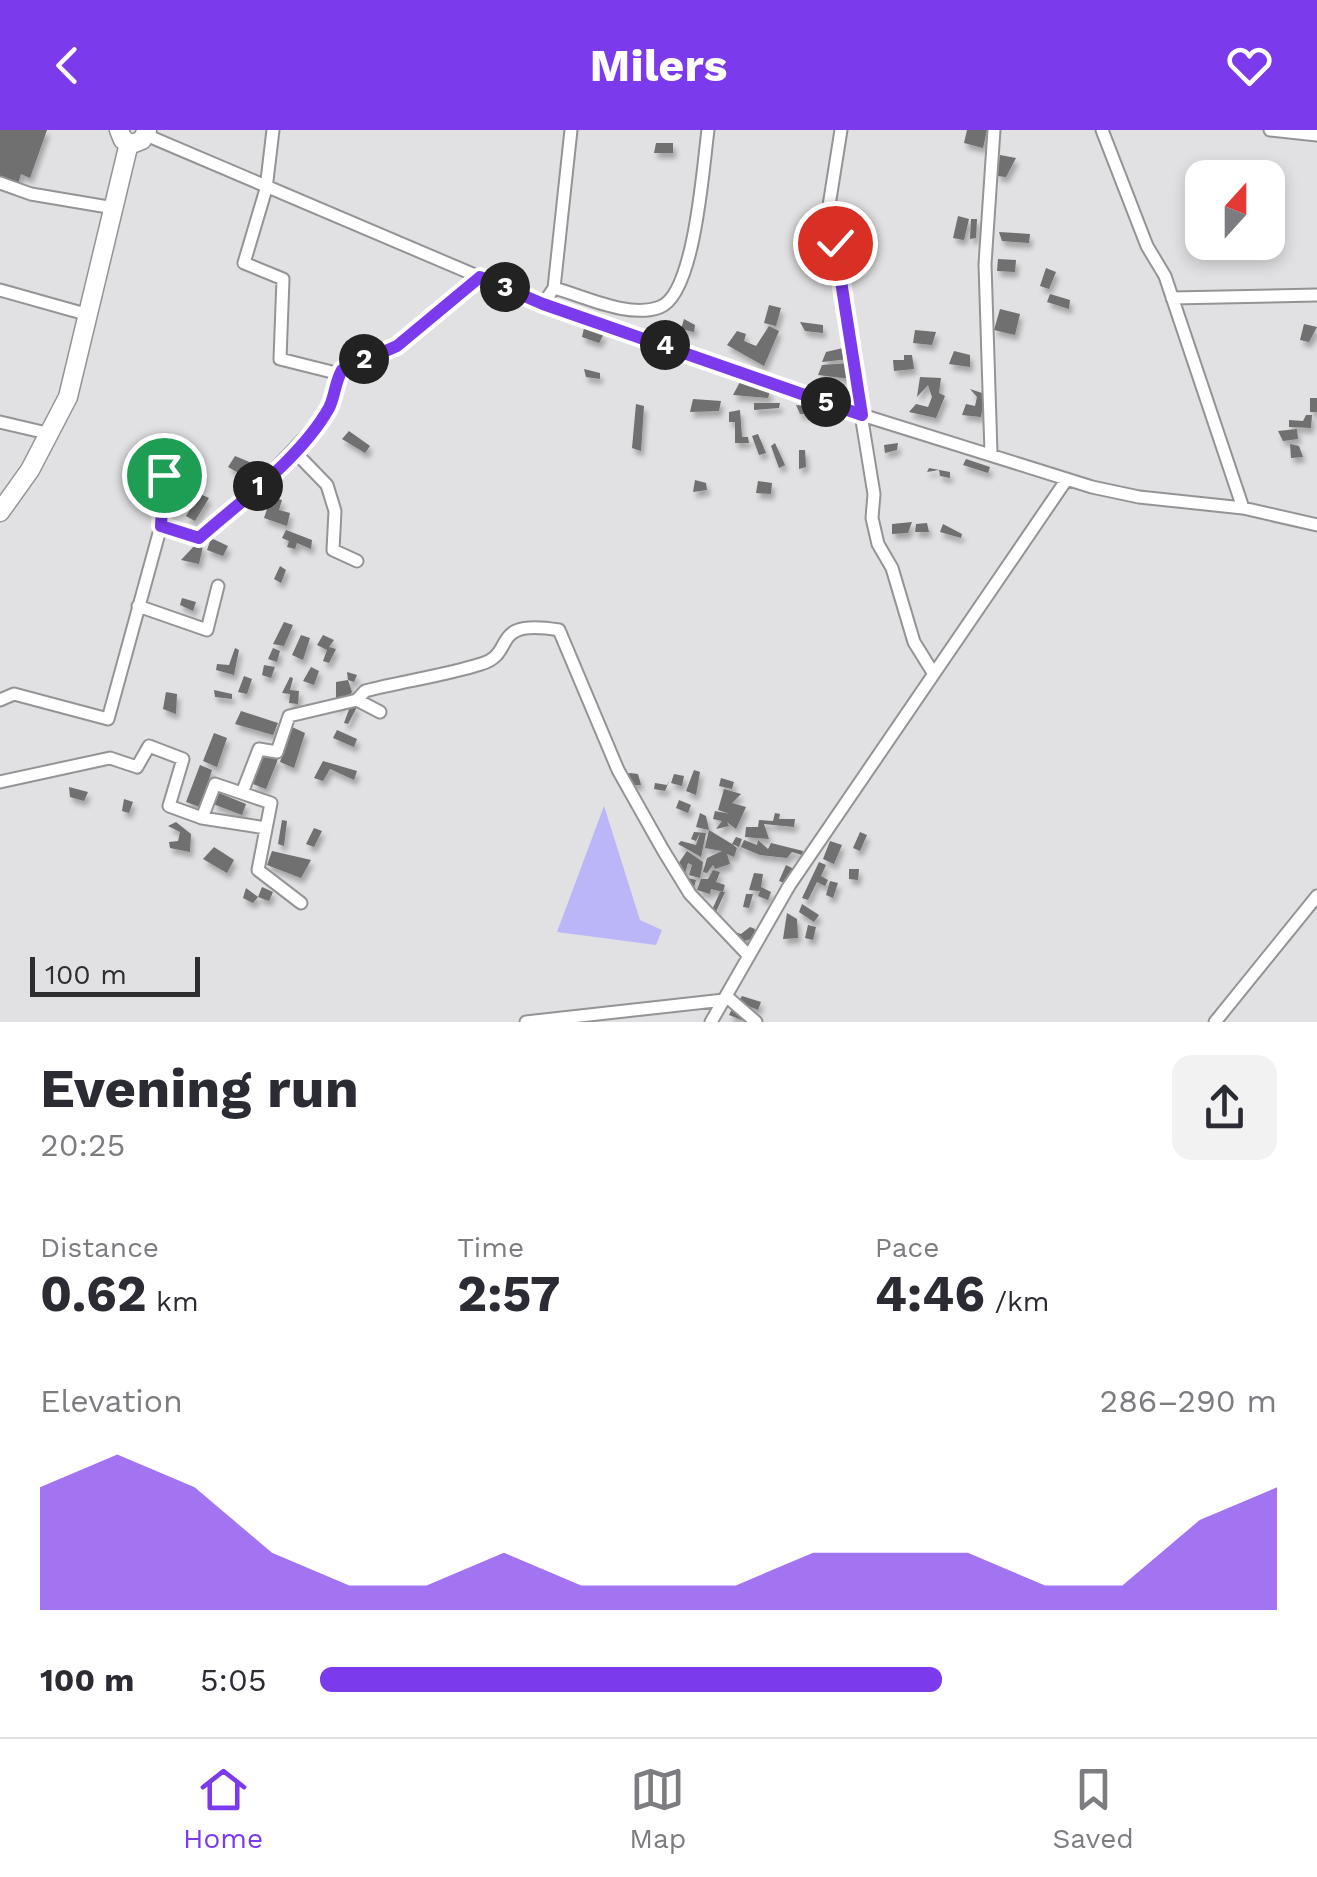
<!DOCTYPE html>
<html lang="en">
<head>
<meta charset="utf-8">
<style>
	body { margin:0; font-family:"Work Sans",sans-serif; background:#f2f2f3; color:#2b2b33; height:100vh; display:flex; flex-direction:column; font-size:38px; white-space:nowrap }
	* { box-sizing:border-box; margin:0 }
	p { font-size:32px; color:#7c7c81 }
	.icon { flex:none; width:55px; height:55px; fill:none; stroke:currentColor; stroke-width:2; stroke-linecap:round; stroke-linejoin:round }
	.map { position:relative; height:892px; overflow:hidden }
	.side { display:flex; flex-direction:column; background:#fff; flex:1 }
	.side>* { flex:none }
	.needle { width:65px; rotate:21deg }
	.fabs { position:absolute; left:1185px; top:30px; display:grid; gap:20px }
	.fabs a { display:grid; place-items:center; width:100px; height:100px; border-radius:20px; background:#fff; box-shadow:0 5px 15px #0003; font-size:50px }
	.scale { position:absolute; left:30px; bottom:25px; width:170px; box-sizing:border-box; padding-left:10px; border:5px solid #2e2e2f; border-top:0; font-size:28px; line-height:35px; white-space:nowrap; color:#2e2e2f; -webkit-text-stroke:8px #e1e1e3; paint-order:stroke }
	.pin { position:absolute; display:grid; place-items:center; width:85px; height:85px; color:#fff; margin:-42px; border:5px solid #fff; border-radius:50%; box-shadow:0 2px 10px #0007 }
	.km { position:absolute; width:50px; height:50px; margin:-25px; border-radius:50%; background:#222; color:#fff; font-size:28px; line-height:50px; text-align:center }
	.round { display:grid; place-items:center; flex:none; width:105px; height:105px; border-radius:20px; background:#f2f2f3 }
	.summary { display:flex; align-items:center; justify-content:space-between; height:170px; padding:0 40px }
	h1 { font-size:55px; font-weight:700; line-height:75px }
	.metrics { display:grid; grid-template-columns:repeat(3,1fr); gap:15px; height:170px; padding:10px 40px }
	.metrics div { display:grid; align-content:center }
	.metrics b { font-size:50px; font-weight:700 }
	.metrics small { font-size:28px; font-weight:400 }
	.metrics p { font-size:28px }
	.chart { height:280px; padding:20px 40px }
	.chart p { display:flex; justify-content:space-between }
	.chart svg { width:100%; height:180px; margin-top:10px; fill:#7c3aed; opacity:.7 }
	ul { padding:0 40px; list-style:none; font-size:32px }
	li { display:grid; grid-template-columns:160px 120px 1fr; align-items:center; height:75px }
	li i { height:25px; border-radius:12px; background:#7c3aed }
	header { display:flex; justify-content:space-between; align-items:center; height:130px; padding:0 40px; background:#7c3aed; color:#fff; font-size:45px; font-weight:700 }
	.dock { display:flex; justify-content:space-around; align-items:center; height:140px; border-top:2px solid #e1e1e2; background:#fff; font-size:28px; color:#7c7c81 }
	.dock a { display:grid; justify-items:center; gap:5px }
	.dock .on { color:#7c3aed }
	.map>svg:first-child { display:block }
</style>
</head>
<body>
<header><svg class="icon" aria-label="back" viewBox="0 0 24 24"><path d="M15 5l-7 7 7 7"/></svg>Milers<svg class="icon" aria-label="heart" viewBox="0 0 24 24"><path d="M12 20l-8-8c-3-5 5-10 8-4 3-6 11-1 8 4z"/></svg></header>
<div class="map">
<svg width="1317" height="892" viewBox="0 0 1317 892">
	<defs>
		<filter id="shadow"><feDropShadow dx="3" dy="5.5" stdDeviation="2.5" flood-color="#0004"/></filter>
	</defs>
	<rect width="100%" height="100%" fill="#e1e1e3"/>
	<path fill="#bab6f7" d="M604 676 640 790 662 800 656 815 557 802Z"/>
	<path fill="#6f6f71" filter="url(#shadow)" d="M0 0H47L30 48 21 44 18 54 0 48Z
		M967 0H987L983 18 964 13Z
		M656 13H673V23H654Z
		M1000 25 1016 28 1006 47 997 46Z
		M958 86 969 89 964 110 953 108Z
		M971 89H977L976 108 970 109Z
		M999 102 1030 104 1029 113 1002 111Z
		M998 129 1016 130 1015 142 997 141Z
		M1046 138 1056 142 1049 159 1040 156Z
		M1050 164 1070 170 1069 179 1047 172Z
		M769 175 781 178 776 196 764 193Z
		M1000 179 1020 184 1015 205 994 200Z
		M684 189 695 195 694 202 681 199Z
		M800 192 823 195V203L805 201Z
		M1304 194 1317 197 1309 212 1300 210Z
		M769 196 779 201 764 236 727 215 737 201 746 204 744 211 756 216Z
		M584 198 604 204 599 213 582 207Z
		M915 200 936 202 932 215 913 213Z
		M847 217 849 229 822 232 826 222Z
		M954 221 970 225V237L949 234Z
		M904 225H912L914 239 894 241 893 230H904Z
		M850 233 851 249 818 245 822 235Z
		M584 239 600 243V249L586 247Z
		M920 247 941 248 939 263 945 266 936 288 909 282 916 274 928 277 932 267 928 255 917 267Z
		M741 250 770 261 768 268 733 265Z
		M827 253 850 261 845 271 822 263Z
		M970 259 985 264 981 287 962 285 966 274 975 276 977 267Z
		M1310 268H1317V282H1310Z
		M693 269 721 271 719 281 690 282Z
		M754 273H780L779 278 754 280Z
		M636 274 644 276 641 321 632 318Z
		M796 275 821 278 819 285 800 284Z
		M740 280 742 307H748L749 313H735V292H729V282Z
		M1306 285H1312L1311 298 1289 297V290L1303 291Z
		M1297 299 1298 309 1283 311 1278 301Z
		M349 301 370 316 365 323 342 309Z
		M758 304 766 323 759 325 752 306Z
		M775 313 785 335 779 338 771 316Z
		M898 313 897 320 885 323 884 315Z
		M1290 314 1299 316 1303 327 1291 328Z
		M799 320H805L806 337 799 339Z
		M235 326 252 333 246 347 228 337Z
		M966 329 990 337 988 343 963 335Z
		M929 338 950 342V348L940 346 939 340 927 342Z
		M695 350 706 353 707 360 693 362Z
		M758 351 772 353 771 364 756 363Z
		M200 364 209 368 195 391 186 386Z
		M271 367 282 370 279 380 290 383 287 396 264 388Z
		M912 392 908 403 892 404V394Z
		M927 393 929 402H915L916 394Z
		M943 394 962 404 961 408 940 402Z
		M286 400 312 410 311 419 297 413 295 419 287 417 289 411 282 408Z
		M211 408 228 416 223 426 207 420Z
		M196 414 203 416 199 434 181 430Z
		M280 436 286 440 281 453 274 449Z
		M182 468 196 472 193 481 180 475Z
		M284 492 293 495 284 516 273 514Z
		M301 505 310 508 303 530 292 525Z
		M323 505 334 510 329 517 336 519 329 533 323 531 327 520 317 515Z
		M235 518 239 520 234 545 216 540 217 534 229 535Z
		M273 518 280 521 277 532 268 529Z
		M264 535 275 537 271 548 262 545Z
		M311 537 319 541 314 555 303 551Z
		M347 542 357 545 354 552 348 550 352 562 336 580V552L348 550Z
		M244 546 252 549 247 564 238 562Z
		M290 547 293 548 290 560 299 561 298 574 289 573 290 564 282 563Z
		M214 560 232 564V569L215 567Z
		M166 562 177 564 176 584 163 579Z
		M351 574 357 577 348 594 344 593Z
		M241 581 278 593 273 605 235 594Z
		M292 597 305 603 294 638 280 632Z
		M337 600 357 609 354 617 333 608Z
		M214 603 227 608 217 637 203 631Z
		M263 624 278 629 266 659 253 654Z
		M323 631 357 641 354 650 330 639 323 651 314 648Z
		M200 635 212 640 200 677 186 672Z
		M694 640 700 642 696 665 686 661Z
		M630 643 638 644 641 655H629L623 646Z
		M674 644 684 646 682 656 671 653Z
		M721 648 734 652 732 659 719 656Z
		M670 649 665 661 654 659 655 653 667 655Z
		M69 657 88 662 84 671 70 667Z
		M724 659 741 664 732 673 746 677 736 699 727 692 729 696 716 699 722 691 713 689 715 681 730 684 718 680Z
		M219 663 246 674 242 685 213 674Z
		M124 669 133 672 129 683 122 681Z
		M679 670 691 675 688 683 676 678Z
		M700 683 706 686 709 700 696 697Z
		M775 683 780 684 779 689H795L794 697 764 694 769 709 745 707 746 697H758L759 690 773 691Z
		M282 690 287 691 284 716 278 714Z
		M176 692 191 704 190 722 170 718 169 712 178 711 180 702 168 696Z
		M314 698 322 701 314 717 306 714Z
		M709 700 732 714 736 707 742 709 739 717 732 714 737 718 734 727 727 724 730 734 715 739 713 735 707 743 703 742 707 728 722 721 705 718Z
		M694 702 706 703 701 727 678 714 681 711 696 715 700 703 696 711 691 709Z
		M860 702 867 705 860 721 853 718Z
		M744 710 757 715 758 710 768 719 771 713 803 721 802 725 792 722 787 728 760 725 741 717Z
		M830 711 842 715 834 734 823 729Z
		M214 717 234 730 227 743 203 729Z
		M272 721 311 730 301 748 267 735Z
		M687 721 703 732 700 748 689 745 692 735 688 733 684 747 696 750 692 765 676 737Z
		M819 732 826 735 821 746 828 750 825 756 817 752 808 770 802 768Z
		M786 735 794 739 787 754 779 751Z
		M849 739H859L858 750 849 749Z
		M713 740 720 742 716 752 725 755 723 762 711 759 710 764 697 760 701 749H708Z
		M754 743 763 744 761 757 771 762 768 770 758 766 760 761 749 760Z
		M830 751 838 753 833 768 826 765Z
		M262 757 273 762 269 771 258 767 253 773 243 768 246 758 258 767Z
		M720 762H725L716 782 712 780Z
		M746 764H753L749 778 743 777Z
		M802 774 819 785 814 792 799 782Z
		M787 783 797 789 798 808 783 809Z
		M808 795 816 797 813 810 805 808Z
		M750 797 755 799 754 808 738 813 735 802 741 804Z
		M742 866 761 872 758 880 738 872Z
		M733 877 749 889 747 892 729 885Z"/>
	<g fill="none" stroke-linecap="round" stroke-linejoin="round">
		<g stroke="#949496" stroke-width="15">
			<path id="minor" d="M273 0 266 59 244 133 283 149 280 229 340 244
				M841 0 828 82 874 364 872 388 878 414 892 438 914 512 932 541
				M1102 0 1147 116 1165 146 1243 378
				M1270 0 1317 5
				M146 5 543 174 862 285 1092 357 1139 367 1243 378 1317 395
				M0 53 31 64 114 78
				M554 158C584 166 629 189 660 177 695 164 703 36 708 0
				M0 160 89 185
				M1172 168 1317 165
				M543 174 554 158 571 0
				M0 292 51 304
				M293 320 327 355 335 381 333 420 357 431
				M991 323 985 134 994 0
				M161 396 199 408 261 354 310 302 329 278 339 245 346 236 397 216 480 147
				M138 476 207 500 218 456
				M0 570 14 564 108 589 161 396 163 345
				M357 570 365 561C403 551 443 546 481 534 517 524 488 488 559 500L618 640 663 720 690 764 749 826
				M0 652 110 628 137 637 149 616 183 629 169 676 202 688 215 654 271 673 258 740 301 773
				M242 663 259 619 277 622 289 586 357 570 380 582
				M202 688 266 698
				M726 866 756 892
				M526 892 724 870
				M711 892 789 756 1067 349
				M1215 892 1317 766"/>
		</g>
		<g stroke="#949496" stroke-width="21">
			<path id="primary" d="M119 0 123 10 132 14 142 10 147 0
				M0 382 30 340 68 267 129 13"/>
		</g>
		<use href="#minor" stroke="#fff" stroke-width="11"/>
		<use href="#primary" stroke="#fff" stroke-width="18"/>
	</g>
	<g fill="none" stroke-linecap="round" stroke-linejoin="round">
		<g stroke="#fff" stroke-width="20">
			<path id="route" d="M164 345 161 396 199 408C242 370 300 329 329 278 335 266 335 252 342 240L397 216 480 147 543 174 862 285 835 113"/>
		</g>
		<use href="#route" stroke="#7c3aed" stroke-width="12"/>
	</g>
</svg>
<div class="fabs">
<a><svg class="needle" viewBox="-14 -14 28 28"><path d="M0-13l5 13h-10z" fill="#e53935"/><path d="M0 13l5-13h-10z" fill="#7c7c81"/></svg></a>
</div>
<div class="scale">100 m</div>
<div class="pin" style="left:164px;top:345px;background:#1e9e55"><svg class="icon" aria-label="arrive" viewBox="0 0 24 24"><path d="M6 21V4h12l-3 4 3 4H6"/></svg></div>
<div class="pin" style="left:835px;top:113px;background:#d93025"><svg class="icon" aria-label="check" viewBox="0 0 24 24"><path d="M5 12l5 5 9-10"/></svg></div>
<b class="km" style="left:258px;top:356px">1</b>
<b class="km" style="left:364px;top:229px">2</b>
<b class="km" style="left:505px;top:157px">3</b>
<b class="km" style="left:665px;top:215px">4</b>
<b class="km" style="left:826px;top:272px">5</b>
</div>
<section class="side">
<div class="summary"><div><h1>Evening run</h1><p>20:25</p></div><a class="round"><svg class="icon" aria-label="share" viewBox="0 0 24 24"><path d="M12 15V3M7 8l5-5 5 5M5 13v7h14v-7"/></svg></a></div>
<div class="metrics">
<div><p>Distance</p><b>0.62<small> km</small></b></div>
<div><p>Time</p><b>2:57</b></div>
<div><p>Pace</p><b>4:46<small> /km</small></b></div>
</div>
<div class="chart"><p><span>Elevation</span>286–290 m</p>
<svg viewBox="0 0 160 44" preserveAspectRatio="none"><path d="M0 44V14L10 6L20 14L30 30L40 38L50 38L60 30L70 38L80 38L90 38L100 30L110 30L120 30L130 38L140 38L150 22L160 14V44z"/></svg>
</div>
<ul>
<li><b>100 m</b>5:05<i style="width:65%"></i></li>
</ul>
</section>
<nav class="dock">
<a class="on"><svg class="icon" aria-label="home" viewBox="0 0 24 24"><path d="M3 11l9-7 9 7M6 9v11h12V9"/></svg>Home</a>
<a><svg class="icon" aria-label="map" viewBox="0 0 24 24"><path d="M3 6l6-2 6 2 6-2v14l-6 2-6-2-6 2zM9 4v14M15 6v14"/></svg>Map</a>
<a><svg class="icon" aria-label="saved" viewBox="0 0 24 24"><path d="M7 4h10v16l-5-4-5 4z"/></svg>Saved</a>
</nav>
</body>
</html>
